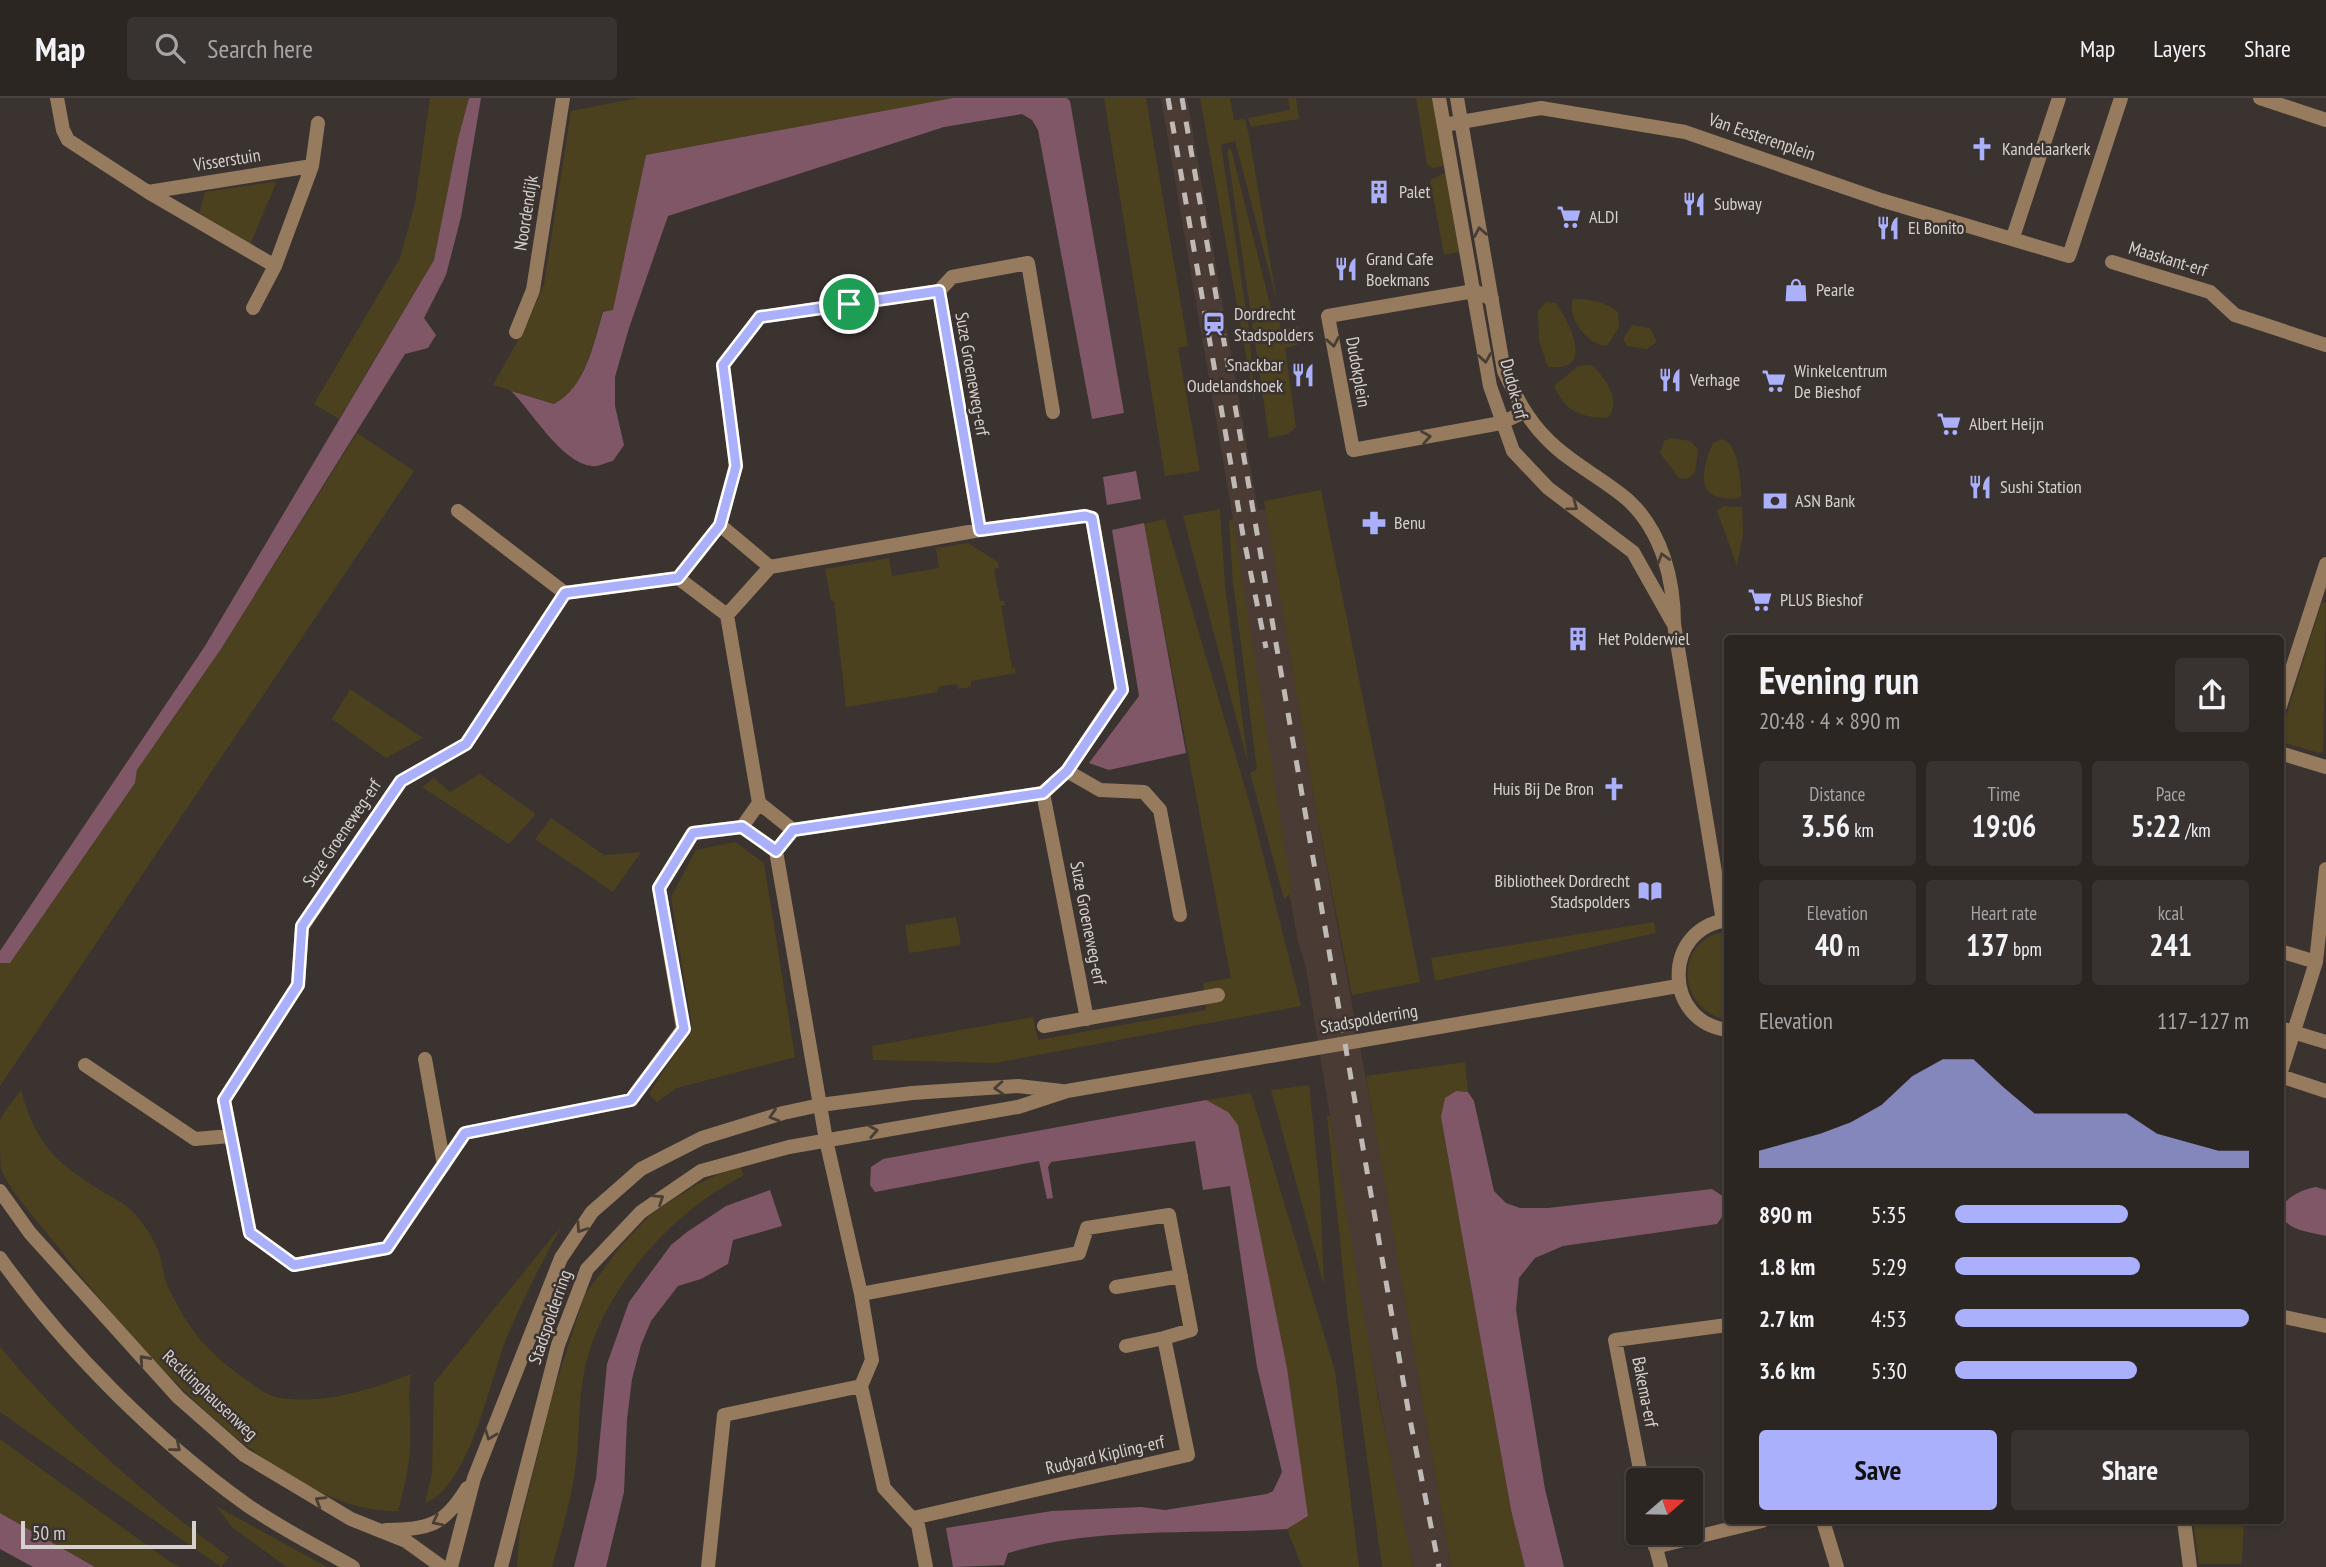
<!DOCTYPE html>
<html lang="en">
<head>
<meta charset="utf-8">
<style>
	body { margin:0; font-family:"PT Sans Narrow",sans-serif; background:#383230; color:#f1f3f6; height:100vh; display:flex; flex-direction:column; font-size:26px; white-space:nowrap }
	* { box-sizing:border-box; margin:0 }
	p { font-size:23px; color:#a6a5a6 }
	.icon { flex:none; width:38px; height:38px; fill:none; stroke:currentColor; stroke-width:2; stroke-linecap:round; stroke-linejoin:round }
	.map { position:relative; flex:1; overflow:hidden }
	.panel { position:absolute; left:1724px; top:537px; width:560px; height:889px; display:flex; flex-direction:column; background:#2c2623; border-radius:7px; box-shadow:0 2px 5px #0004,0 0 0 2px #484341 }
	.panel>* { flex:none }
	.needle { width:46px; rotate:70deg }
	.buttons { position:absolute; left:1626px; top:1370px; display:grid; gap:14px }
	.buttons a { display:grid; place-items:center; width:77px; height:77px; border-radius:7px; background:#2c2623; box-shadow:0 2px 5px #0004,0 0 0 2px #484341; font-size:35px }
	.scale { position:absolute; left:21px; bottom:18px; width:175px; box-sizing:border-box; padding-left:7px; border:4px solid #d6d1ce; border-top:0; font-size:19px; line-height:24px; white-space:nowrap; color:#d6d1ce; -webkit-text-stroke:5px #3b332f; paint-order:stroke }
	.pin { position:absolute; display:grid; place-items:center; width:60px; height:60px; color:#fff; margin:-30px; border:4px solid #fff; border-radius:50%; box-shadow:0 2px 7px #0007 }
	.round { display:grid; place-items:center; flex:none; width:74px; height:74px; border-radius:7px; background:#383230 }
	.headline { display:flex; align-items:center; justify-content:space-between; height:119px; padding:0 35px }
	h1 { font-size:38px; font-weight:600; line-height:52px }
	.figures { display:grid; grid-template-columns:repeat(3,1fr); gap:10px; height:119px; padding:7px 35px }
	.figures div { display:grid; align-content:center; border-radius:7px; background:#383230; text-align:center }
	.figures b { font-size:30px; font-weight:600 }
	.figures small { font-size:19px; font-weight:400 }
	.figures p { font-size:19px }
	.chart { height:196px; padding:14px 35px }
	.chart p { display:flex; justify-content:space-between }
	.chart svg { width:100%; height:126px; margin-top:7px; fill:#aab0fc; opacity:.7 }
	.primary-button { display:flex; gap:14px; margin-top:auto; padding:14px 35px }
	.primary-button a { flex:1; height:80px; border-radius:7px; background:#aab0fc; color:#111; font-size:28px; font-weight:600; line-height:80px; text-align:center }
	.primary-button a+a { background:#383230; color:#f1f3f6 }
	ul { padding:0 35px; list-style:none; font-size:23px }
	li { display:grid; grid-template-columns:112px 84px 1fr; align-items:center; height:52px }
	li i { height:18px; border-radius:9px; background:#aab0fc }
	header { display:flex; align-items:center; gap:42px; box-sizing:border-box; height:98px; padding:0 35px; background:#2c2623; border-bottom:2px solid #484341 }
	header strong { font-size:33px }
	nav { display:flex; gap:38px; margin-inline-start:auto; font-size:24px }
	.search { width:490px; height:63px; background:#383230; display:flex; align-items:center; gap:18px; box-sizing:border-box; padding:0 24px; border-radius:7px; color:#a6a5a6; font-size:26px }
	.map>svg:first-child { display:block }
</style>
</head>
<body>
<header>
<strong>Map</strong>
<div class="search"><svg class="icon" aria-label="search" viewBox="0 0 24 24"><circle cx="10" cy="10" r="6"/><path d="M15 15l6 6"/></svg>Search here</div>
<nav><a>Map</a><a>Layers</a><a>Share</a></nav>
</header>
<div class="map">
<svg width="2326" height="1469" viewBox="0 0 2326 1469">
	<rect width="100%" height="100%" fill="#3b332f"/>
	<path fill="#4a3b35" d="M1161 0H1187L1258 412 1266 411 1316 712 1381 1062 1451 1469H1413L1401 1419 1356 1178 1306 870 1298 844 1233 484 1229 422 1233 421Z"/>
	<path fill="#4b411e" d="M430 0H469L458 41 434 162 339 321 314 306 400 160 415 105Z
		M638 0H953L646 57 613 213 602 214C593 247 586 288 554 306L493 287 527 226 544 186 571 13Z
		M1104 0H1146L1188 248 1178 250 1200 373 1165 378Z
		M1200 0H1230L1234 22 1245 21 1249 38 1277 204 1235 43 1221 47 1249 232 1255 308Z
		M1288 0H1296L1299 21 1251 29 1248 20 1290 12Z
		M1416 0H1432L1444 68 1432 70 1427 66Z
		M1231 50 1272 214 1278 213 1281 232 1298 228 1300 246 1285 250 1296 329 1288 336 1269 340 1227 52Z
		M1445 75 1459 154 1444 157 1430 82Z
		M273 84 276 85 250 147 199 115 205 94Z
		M1573 201C1590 201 1604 203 1618 214L1619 229 1607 248C1588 248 1566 219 1573 201Z
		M1546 204 1556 205C1570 226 1596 274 1548 269L1539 243 1538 213Z
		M1632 227 1650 230 1657 244 1647 251 1627 248 1623 241Z
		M1592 267C1606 281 1622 302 1608 320 1580 319 1567 315 1554 288L1578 268Z
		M357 335 414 373 0 988V865H10L135 685 137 672 221 551Z
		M1671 340 1690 343 1698 351 1695 375 1687 381 1679 380 1660 355 1664 343Z
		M1722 341C1739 346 1740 382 1742 398 1734 402 1728 401 1719 399 1694 394 1706 361 1713 345Z
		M1321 392 1420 884 1352 897 1316 712 1264 403Z
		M1723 408 1742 409 1743 436 1737 468 1717 413Z
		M1220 411 1225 487 1248 665 1183 418Z
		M1165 421 1252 713 1301 908 995 965 873 962 872 948 1033 919 1038 942 1206 912 1203 885 1231 880 1144 426Z
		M1229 422H1233L1292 794 1284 801 1250 675 1257 671 1233 484Z
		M968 445 998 464 999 470 994 471 1000 503H1004L1005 507 1001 508 1012 570H1015L1016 575 971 583V589L958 591 957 586 938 589V594L846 609 834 503H831L825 471 889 460 892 478 939 470 936 450Z
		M2322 504 2326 505 2323 653 2319 655 2282 644 2280 637Z
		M350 591 423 640 386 660 332 621Z
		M480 676 536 716 509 746 422 689 434 680 450 694Z
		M551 720 604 757 641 754 613 794 535 741Z
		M735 744 764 765 795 959 677 990 657 1004 649 996 692 928 671 799 696 752Z
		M956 819 961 847 909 855 905 827Z
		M1654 824 1656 835 1435 883 1431 860Z
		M1727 833V922C1675 910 1674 841 1727 833Z
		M1465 964 1468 994 1456 993 1441 1019 1511 1412 1525 1469H1451L1366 978Z
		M1309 987 1320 1092 1324 1187 1271 992Z
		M21 992C36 1046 54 1063 100 1092 112 1099 126 1106 135 1116 144 1127 153 1139 158 1152 163 1166 163 1179 170 1193 190 1234 210 1257 248 1283 256 1289 267 1297 276 1299 320 1308 370 1292 411 1276 407 1300 412 1324 410 1348 409 1371 404 1392 398 1413 276 1417 123 1233 54 1144 40 1126 8 1091 1 1071 0 1062 0 1033 0 1023 3 1013 15 1001 21 992Z
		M1251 995 1335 1273 1359 1469H1302L1287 1431 1308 1418 1287 1270 1238 1027 1206 1002Z
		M1327 1018H1330L1380 1310 1413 1469H1382L1348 1221Z
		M740 1066 743 1078C672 1113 599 1195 584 1275 578 1305 580 1335 576 1365 572 1401 561 1435 552 1469H517L520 1428 553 1295 585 1196 621 1148 651 1116 696 1087Z
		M562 1127C542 1164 523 1201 507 1239 490 1280 470 1389 425 1405L432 1376 434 1285Z
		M0 1249C67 1329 144 1397 229 1459L221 1469 0 1314Z
		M0 1341 170 1464 180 1469H95L0 1415Z
		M216 1408 327 1469H287L233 1430Z
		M2193 1423H2244L2242 1466H2199Z"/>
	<path fill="#805767" d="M469 0H481L461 119 446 177 424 220 436 237 428 250 405 256 221 551 137 672 135 685 10 865H0V853L205 548 434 162 458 41Z
		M953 0H1067L1070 3 1124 315 1092 321 1038 32 1032 22 1022 16 944 29 668 118 629 230 615 279V308L624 347 613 363C607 364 598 369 592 368 561 365 532 313 511 293L554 306C586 289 593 247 603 214L613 212 646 57Z
		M1136 373 1141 401 1107 407 1103 379Z
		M1144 425 1186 655 1109 672 1089 665 1139 598 1112 432Z
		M1456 993 1468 994 1474 1003 1494 1093 1506 1105 1520 1110H1548L1712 1091 1724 1099 1727 1112 1717 1126 1563 1148 1535 1160 1519 1180 1516 1212 1545 1391 1564 1469H1525L1511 1412 1441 1019 1445 1000Z
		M1206 1002 1228 1014 1238 1027 1287 1270 1308 1418 1287 1431C1194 1437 1098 1428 1008 1455L1004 1467 953 1469 946 1430 1052 1413 1141 1409 1165 1412 1267 1396 1273 1393 1282 1374 1257 1269 1230 1088 1203 1092 1195 1043 1051 1064 1048 1069 1053 1100 1047 1101 1039 1063 875 1094 870 1087 871 1069 883 1061Z
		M2316 1089 2326 1092V1138C2309 1134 2287 1133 2280 1115 2282 1100 2303 1091 2316 1089Z
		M770 1092 782 1128 733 1142 728 1166 701 1181 678 1188 651 1223 641 1247 632 1281 627 1322 624 1394 606 1469H574L596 1381 607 1266 629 1204 671 1147 687 1134 726 1108Z
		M0 1415 95 1469H33L0 1451Z"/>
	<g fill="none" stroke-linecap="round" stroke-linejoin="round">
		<path stroke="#967b5f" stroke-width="14" d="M57 0 63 32 68 42 148 94 312 68
			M2260 0 2326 22
			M1444 27 1541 10 1685 34 1881 102 2069 158 2121 0
			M148 94 275 168 312 68 318 25
			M2013 139 2059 0
			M2112 164 2210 194 2235 217 2326 247
			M939 193 952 179 1028 165 1053 314
			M1492 201 1474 193 1328 218 1353 352 1501 325 1524 314
			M253 210 275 168
			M516 234 533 192 563 0
			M458 413 565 495 678 480 720 427 770 469 727 517 678 480
			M720 427 736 367 723 267 760 219 939 193 980 432
			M565 495 466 646 401 683 302 829 298 887 224 1002 250 1135 294 1167 387 1150 465 1035 631 1002 683 931 659 790 693 735 742 729 776 753 793 732 1043 695 1067 673 1122 591 1092 420 1085 418 980 432 770 469
			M727 517 759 705 793 732
			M2280 608 2326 466
			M2280 655 2326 669
			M1067 673 1100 692 1144 694 1160 712 1180 817
			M1043 695 1087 921
			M742 729 759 705
			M776 753 826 1042 861 1196 872 1262 861 1288 884 1390 918 1427 926 1469
			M2280 853 2316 864
			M1044 928 1218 897
			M425 961 444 1067
			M85 967 195 1041 230 1038
			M2280 977 2316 864 2326 771
			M2280 978 2326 993
			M1116 1189 1181 1178
			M861 1196 1079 1155 1087 1130 1169 1117 1191 1232 1164 1240
			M2280 1218 2326 1228
			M1642 1382 1615 1242 1727 1227
			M913 1420 1188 1357 1164 1240 1126 1248
			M1823 1423 1837 1469
			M2184 1423 2190 1469
			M1652 1435 1661 1469
			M1655 1449 1762 1423
			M708 1469 724 1317 861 1288"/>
		<path stroke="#967b5f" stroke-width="14" d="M1439 0 1490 288 1513 353 1548 390 1633 454 1673 525
			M1457 0 1504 273C1516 299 1527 321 1547 341 1571 366 1603 380 1629 403 1662 434 1674 482 1674 526L1723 823
			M1727 822C1662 831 1663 923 1727 932
			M2280 930 2326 944
			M0 1093 30 1135 178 1299 244 1357 351 1421 406 1443 442 1469
			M0 1160C64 1250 157 1343 247 1407 280 1430 318 1449 353 1469
			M386 1432C429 1431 444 1428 467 1390
			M451 1469 474 1380 561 1160 592 1114 641 1071 702 1040 783 1015 820 1007 912 995 1018 988 1062 993
			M501 1469 558 1247 587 1171 641 1114 701 1073 789 1049 1018 1009 1067 993 1678 888"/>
		<path stroke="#c0bab7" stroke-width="5" stroke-dasharray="12 12" stroke-linecap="butt" d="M1168 0 1243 437 1266 550
			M1182 0 1408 1311 1439 1469"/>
	</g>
	<defs><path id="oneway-chevron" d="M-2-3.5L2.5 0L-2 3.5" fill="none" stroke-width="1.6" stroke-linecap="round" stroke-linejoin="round" transform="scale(1.75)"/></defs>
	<g stroke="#493e36">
		<use href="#oneway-chevron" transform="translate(1480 134) rotate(-100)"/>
		<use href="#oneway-chevron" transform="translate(1333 244) rotate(80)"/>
		<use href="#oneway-chevron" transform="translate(1485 260) rotate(81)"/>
		<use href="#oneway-chevron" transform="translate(1426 339) rotate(-10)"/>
		<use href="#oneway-chevron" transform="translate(1573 408) rotate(37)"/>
		<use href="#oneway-chevron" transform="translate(1663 460) rotate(-107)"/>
		<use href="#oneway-chevron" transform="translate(999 990) rotate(176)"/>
		<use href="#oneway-chevron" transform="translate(774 1018) rotate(163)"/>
		<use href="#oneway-chevron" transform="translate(873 1033) rotate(-10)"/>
		<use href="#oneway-chevron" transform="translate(659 1101) rotate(-34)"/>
		<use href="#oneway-chevron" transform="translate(581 1130) rotate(124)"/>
		<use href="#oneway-chevron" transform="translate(144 1262) rotate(-132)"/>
		<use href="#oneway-chevron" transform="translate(490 1337) rotate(111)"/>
		<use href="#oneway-chevron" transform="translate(176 1349) rotate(39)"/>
		<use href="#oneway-chevron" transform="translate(320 1403) rotate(-149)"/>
		<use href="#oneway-chevron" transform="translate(437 1423) rotate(153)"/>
	</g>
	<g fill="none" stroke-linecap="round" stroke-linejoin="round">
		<g stroke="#fff" stroke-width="14">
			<path id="route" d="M939 193 980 432 1085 418 1092 420 1122 592 1067 673 1043 695 793 732 776 753 742 729 693 735 659 790 684 931 631 1002 465 1035 387 1150 294 1167 250 1135 224 1002 298 887 302 828 401 683 466 646 565 495 678 480 720 427 736 368 723 267 760 219Z"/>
		</g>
		<use href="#route" stroke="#aab0fc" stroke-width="9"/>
	</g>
	<defs>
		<g id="church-bare" transform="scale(1.89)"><path d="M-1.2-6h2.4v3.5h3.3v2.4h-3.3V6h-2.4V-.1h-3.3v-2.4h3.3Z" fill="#aab0fc" stroke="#3b332f" stroke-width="2.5" paint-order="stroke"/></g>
		<g id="building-bare" transform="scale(1.89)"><path d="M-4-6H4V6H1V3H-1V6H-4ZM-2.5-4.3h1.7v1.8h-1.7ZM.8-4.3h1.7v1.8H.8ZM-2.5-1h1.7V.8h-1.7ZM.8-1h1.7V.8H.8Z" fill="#aab0fc" stroke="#3b332f" stroke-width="2.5" paint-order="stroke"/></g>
		<g id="restaurant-bare" transform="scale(1.89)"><path d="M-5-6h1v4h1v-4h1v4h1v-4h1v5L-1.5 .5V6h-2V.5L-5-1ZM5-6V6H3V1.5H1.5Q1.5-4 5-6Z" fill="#aab0fc" stroke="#3b332f" stroke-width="2.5" paint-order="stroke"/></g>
		<g id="supermarket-bare" transform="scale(1.89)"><path d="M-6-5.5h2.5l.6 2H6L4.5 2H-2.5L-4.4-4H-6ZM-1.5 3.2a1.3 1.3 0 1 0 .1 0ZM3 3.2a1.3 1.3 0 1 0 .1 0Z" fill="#aab0fc" stroke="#3b332f" stroke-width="2.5" paint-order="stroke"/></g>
		<g id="shop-bare" transform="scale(1.89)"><path d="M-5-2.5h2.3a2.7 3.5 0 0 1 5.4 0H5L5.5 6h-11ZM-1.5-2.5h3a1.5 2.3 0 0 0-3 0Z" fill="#aab0fc" stroke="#3b332f" stroke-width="2.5" paint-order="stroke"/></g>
		<g id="station-bare" transform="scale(1.89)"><path d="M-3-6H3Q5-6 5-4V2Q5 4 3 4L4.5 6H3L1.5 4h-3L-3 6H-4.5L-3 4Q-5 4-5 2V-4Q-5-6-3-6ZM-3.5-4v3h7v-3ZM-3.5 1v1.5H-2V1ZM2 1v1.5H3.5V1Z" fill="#aab0fc" stroke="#3b332f" stroke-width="2.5" paint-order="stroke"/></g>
		<g id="bank-bare" transform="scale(1.89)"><path d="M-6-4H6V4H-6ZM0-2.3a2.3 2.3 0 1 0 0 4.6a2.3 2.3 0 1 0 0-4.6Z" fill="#aab0fc" stroke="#3b332f" stroke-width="2.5" paint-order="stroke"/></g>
		<g id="pharmacy-bare" transform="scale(1.89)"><path d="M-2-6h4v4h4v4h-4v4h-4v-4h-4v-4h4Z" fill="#aab0fc" stroke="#3b332f" stroke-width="2.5" paint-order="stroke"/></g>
		<g id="library-bare" transform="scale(1.89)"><path d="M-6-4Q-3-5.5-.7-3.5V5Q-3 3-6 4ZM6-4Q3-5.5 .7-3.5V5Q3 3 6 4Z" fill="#aab0fc" stroke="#3b332f" stroke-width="2.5" paint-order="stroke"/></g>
	</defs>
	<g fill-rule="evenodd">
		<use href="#church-bare" x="1982" y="51"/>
		<use href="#building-bare" x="1379" y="94"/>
		<use href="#restaurant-bare" x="1694" y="106"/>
		<use href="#supermarket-bare" x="1569" y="119"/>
		<use href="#restaurant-bare" x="1888" y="130"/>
		<use href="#restaurant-bare" x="1346" y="171"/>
		<use href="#shop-bare" x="1796" y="192"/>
		<use href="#station-bare" x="1214" y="226"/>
		<use href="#restaurant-bare" x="1303" y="277"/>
		<use href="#restaurant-bare" x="1670" y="282"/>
		<use href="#supermarket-bare" x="1774" y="283"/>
		<use href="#supermarket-bare" x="1949" y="326"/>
		<use href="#restaurant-bare" x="1980" y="389"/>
		<use href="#bank-bare" x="1775" y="403"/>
		<use href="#pharmacy-bare" x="1374" y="425"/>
		<use href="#supermarket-bare" x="1760" y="502"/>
		<use href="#building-bare" x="1578" y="541"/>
		<use href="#church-bare" x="1614" y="691"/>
		<use href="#library-bare" x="1650" y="793"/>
	</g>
	<g text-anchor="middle" stroke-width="5" stroke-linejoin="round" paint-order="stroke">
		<g font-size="18" fill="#d6d1ce" stroke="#3b332f">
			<text transform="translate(1762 39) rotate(19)" y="6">Van Eesterenplein</text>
			<text transform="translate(227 62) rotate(-9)" y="6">Visserstuin</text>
			<text transform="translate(526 115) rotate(-81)" y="6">Noordendijk</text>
			<text transform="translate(2168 161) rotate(17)" y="6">Maaskant-erf</text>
			<text transform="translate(1358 274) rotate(80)" y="6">Dudokplein</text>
			<text transform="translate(972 276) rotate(80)" y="6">Suze Groeneweg-erf</text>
			<text transform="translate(1514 291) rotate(75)" y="6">Dudok-erf</text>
			<text transform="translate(342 735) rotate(-56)" y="6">Suze Groeneweg-erf</text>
			<text transform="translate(1088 825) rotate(79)" y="6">Suze Groeneweg-erf</text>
			<text transform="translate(1369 921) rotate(-10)" y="6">Stadspolderring</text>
			<text transform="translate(550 1219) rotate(-71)" y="6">Stadspolderring</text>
			<text transform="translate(1645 1294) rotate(79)" y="6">Bakema-erf</text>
			<text transform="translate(210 1297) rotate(43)" y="6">Recklinghausenweg</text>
			<text transform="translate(1105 1357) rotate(-13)" y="6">Rudyard Kipling-erf</text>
		</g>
		<g font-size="18" fill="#d6d1ce" stroke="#3b332f" text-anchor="start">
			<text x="2002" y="57">Kandelaarkerk</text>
			<text x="1399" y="100">Palet</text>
			<text x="1714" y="112">Subway</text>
			<text x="1589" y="125">ALDI</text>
			<text x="1908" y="136">El Bonito</text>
			<text x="1366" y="167">Grand Cafe<tspan x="1366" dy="21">Boekmans</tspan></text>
			<text x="1816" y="198">Pearle</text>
			<text x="1234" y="222">Dordrecht<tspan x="1234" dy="21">Stadspolders</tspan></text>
			<text x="1283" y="273" text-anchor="end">Snackbar<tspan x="1283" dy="21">Oudelandshoek</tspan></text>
			<text x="1794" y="279">Winkelcentrum<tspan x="1794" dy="21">De Bieshof</tspan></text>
			<text x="1690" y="288">Verhage</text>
			<text x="1969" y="332">Albert Heijn</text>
			<text x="2000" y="395">Sushi Station</text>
			<text x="1795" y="409">ASN Bank</text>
			<text x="1394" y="431">Benu</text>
			<text x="1780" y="508">PLUS Bieshof</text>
			<text x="1598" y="547">Het Polderwiel</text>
			<text x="1594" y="697" text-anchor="end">Huis Bij De Bron</text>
			<text x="1630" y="789" text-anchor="end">Bibliotheek Dordrecht<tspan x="1630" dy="21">Stadspolders</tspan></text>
		</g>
	</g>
</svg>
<div class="buttons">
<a><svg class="needle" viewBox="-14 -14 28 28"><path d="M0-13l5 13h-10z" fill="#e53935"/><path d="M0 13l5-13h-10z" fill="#a6a5a6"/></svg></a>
</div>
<div class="scale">50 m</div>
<div class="pin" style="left:849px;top:206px;background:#1e9e55"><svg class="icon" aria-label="arrive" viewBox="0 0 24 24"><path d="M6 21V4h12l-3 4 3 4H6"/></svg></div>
<section class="panel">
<div class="headline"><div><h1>Evening run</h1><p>20:48 · 4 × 890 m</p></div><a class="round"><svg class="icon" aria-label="share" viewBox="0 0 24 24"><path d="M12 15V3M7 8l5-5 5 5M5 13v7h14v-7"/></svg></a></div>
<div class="figures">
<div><p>Distance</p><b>3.56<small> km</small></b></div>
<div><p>Time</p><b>19:06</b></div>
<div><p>Pace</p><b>5:22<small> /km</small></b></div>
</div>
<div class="figures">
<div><p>Elevation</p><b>40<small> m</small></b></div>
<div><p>Heart rate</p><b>137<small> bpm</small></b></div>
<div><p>kcal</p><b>241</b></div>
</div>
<div class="chart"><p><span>Elevation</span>117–127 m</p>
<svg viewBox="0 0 160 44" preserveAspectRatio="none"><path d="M0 44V38L10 35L20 32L30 28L40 22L50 12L60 6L70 6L80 16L90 25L100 25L110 25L120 25L130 32L140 35L150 38L160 38V44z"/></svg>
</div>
<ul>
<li><b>890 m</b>5:35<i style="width:59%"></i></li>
<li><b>1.8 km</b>5:29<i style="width:63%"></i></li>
<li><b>2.7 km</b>4:53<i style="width:100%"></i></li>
<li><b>3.6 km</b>5:30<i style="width:62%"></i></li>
</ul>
<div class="primary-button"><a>Save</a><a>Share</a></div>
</section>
</div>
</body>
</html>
